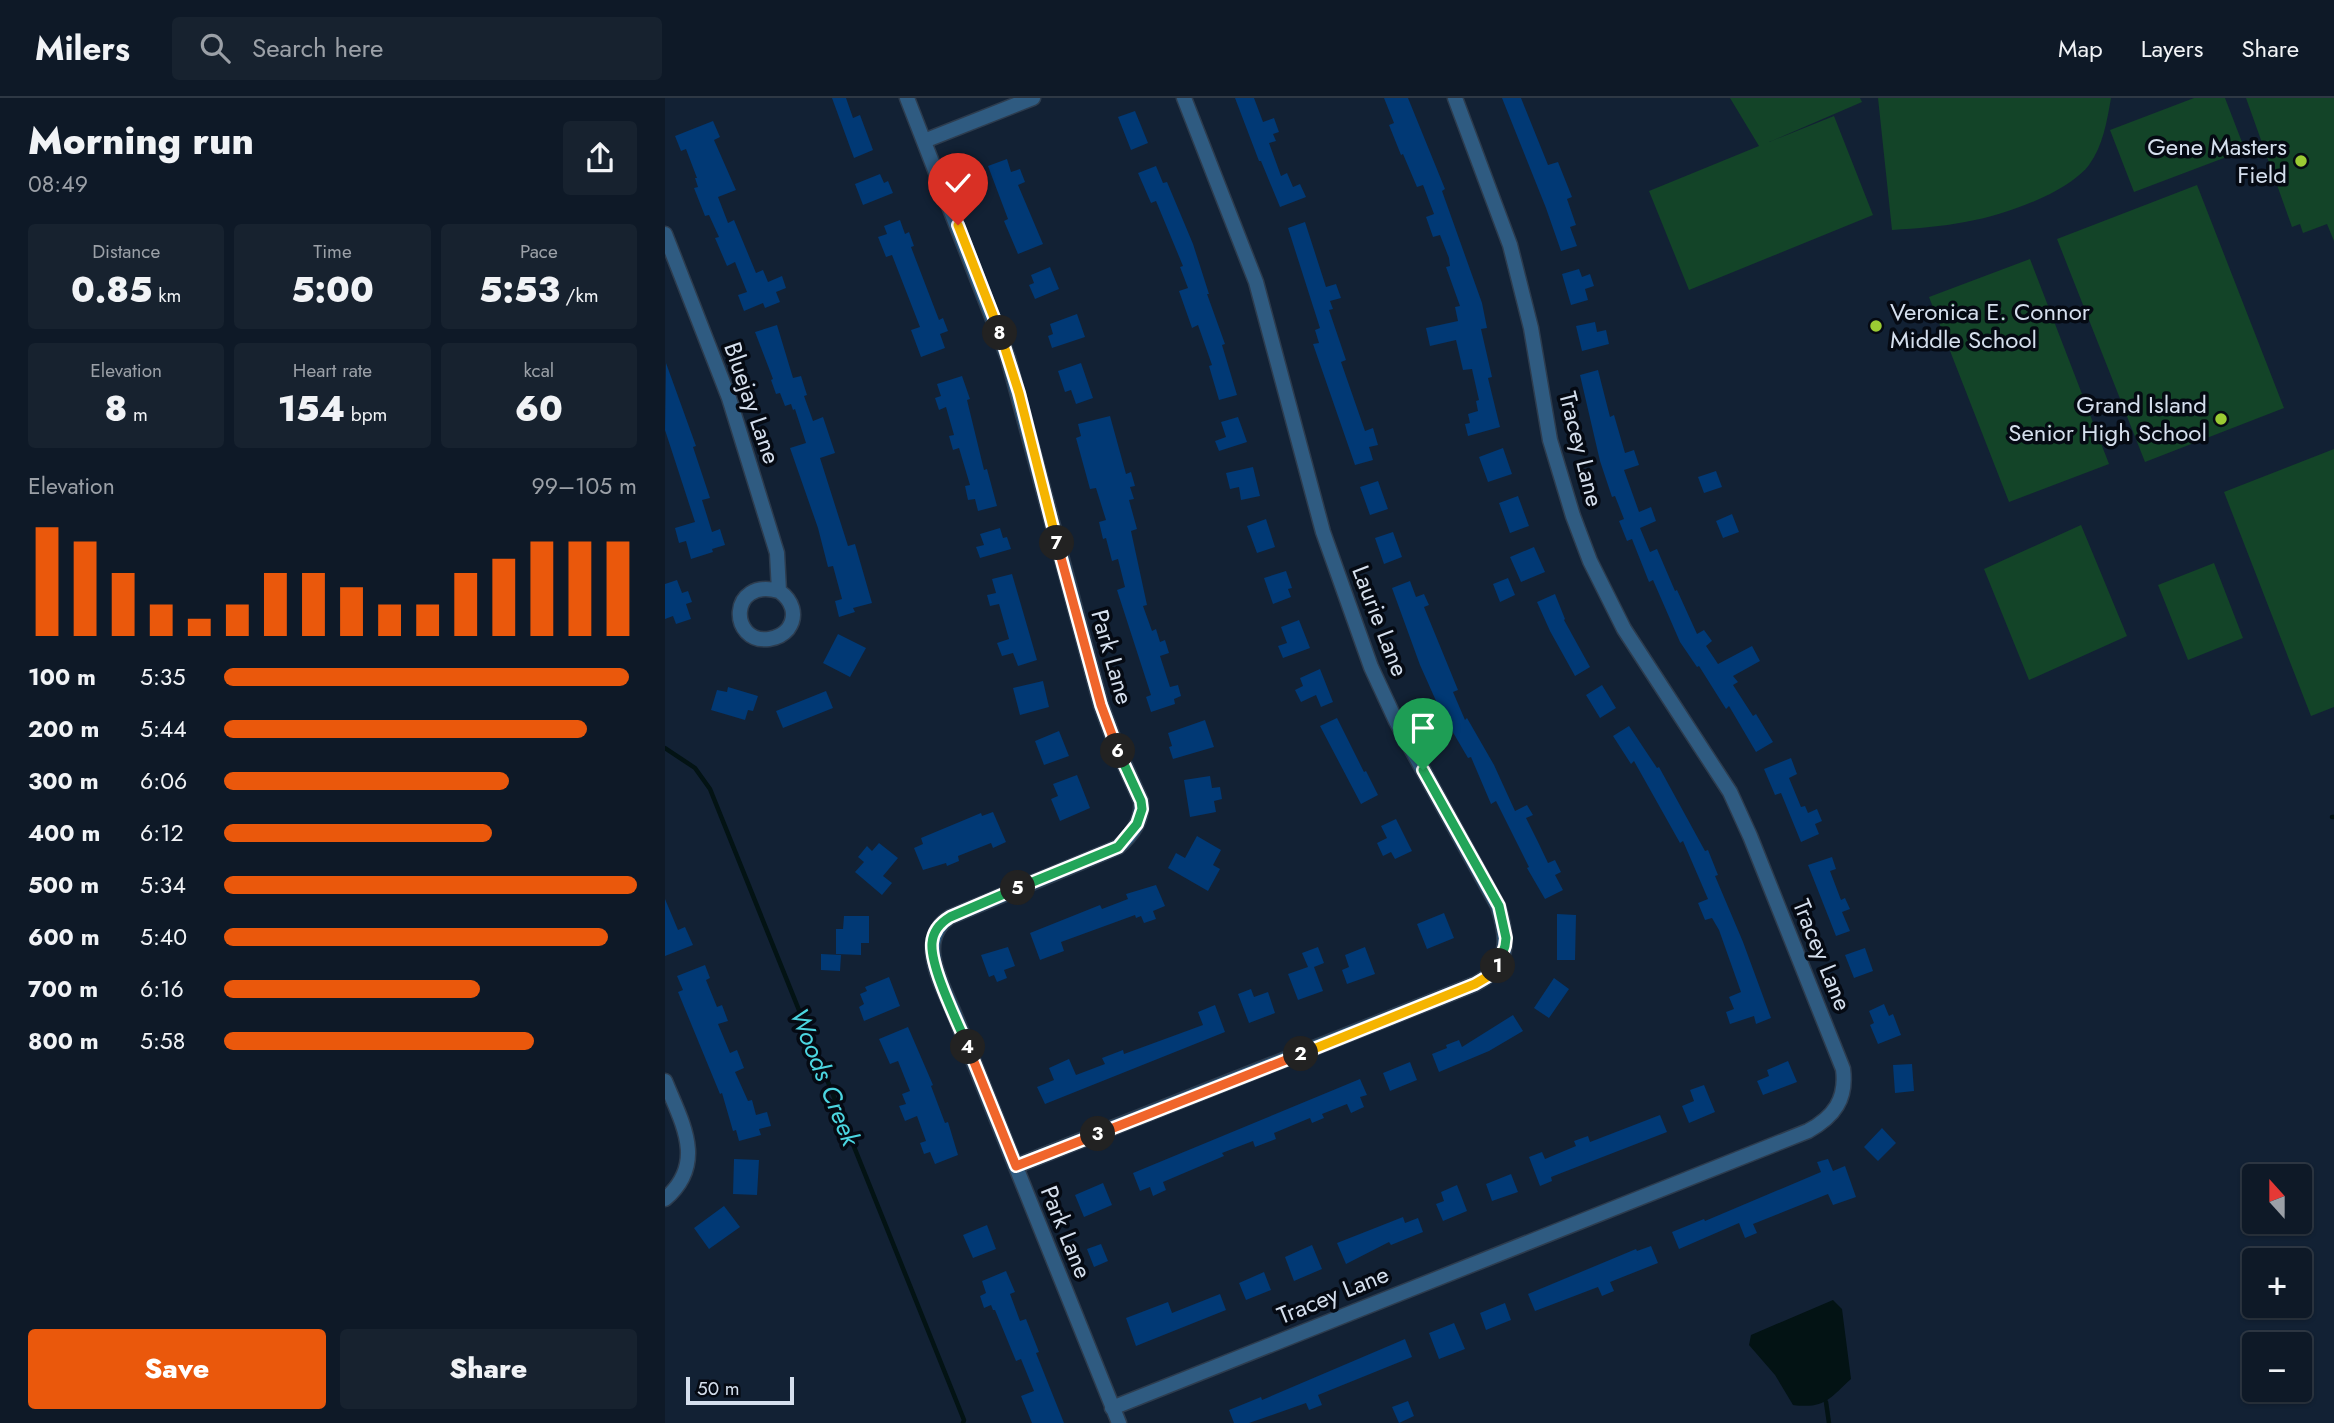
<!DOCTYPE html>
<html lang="en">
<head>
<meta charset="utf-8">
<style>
	body { margin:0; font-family:Jost,sans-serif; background:#17222f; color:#f1f3f6; height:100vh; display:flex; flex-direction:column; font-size:26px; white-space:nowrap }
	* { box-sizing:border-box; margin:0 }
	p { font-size:23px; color:#9ba0a7 }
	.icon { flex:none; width:38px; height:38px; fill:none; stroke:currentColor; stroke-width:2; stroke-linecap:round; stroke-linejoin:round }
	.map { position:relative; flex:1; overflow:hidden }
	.sheet { display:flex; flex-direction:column; background:#0e1927; width:665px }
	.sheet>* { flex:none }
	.needle { width:46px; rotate:339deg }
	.fabs { position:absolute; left:1577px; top:1066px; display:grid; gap:14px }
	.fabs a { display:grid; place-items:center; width:70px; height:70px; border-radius:7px; background:#0e1927; box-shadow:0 2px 5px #0004,0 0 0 2px #2e3844; font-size:35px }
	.scale { position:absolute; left:21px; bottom:18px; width:108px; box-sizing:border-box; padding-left:7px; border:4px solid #d5dfed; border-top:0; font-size:19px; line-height:24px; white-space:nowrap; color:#d5dfed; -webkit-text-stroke:5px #050a13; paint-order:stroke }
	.pin { position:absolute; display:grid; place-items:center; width:60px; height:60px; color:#fff; margin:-72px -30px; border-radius:50% 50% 50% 0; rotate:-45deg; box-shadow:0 0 7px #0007 }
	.pin .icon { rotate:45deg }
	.km { position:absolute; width:35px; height:35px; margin:-18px; border-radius:50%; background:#222; color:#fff; font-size:19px; line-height:35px; text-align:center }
	.round { display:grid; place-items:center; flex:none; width:74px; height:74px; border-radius:7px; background:#17222f }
	.head { display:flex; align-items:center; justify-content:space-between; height:119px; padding:0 28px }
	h1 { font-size:38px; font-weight:800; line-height:52px }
	.stats { display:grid; grid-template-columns:repeat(3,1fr); gap:10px; height:119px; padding:7px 28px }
	.stats div { display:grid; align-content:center; border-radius:7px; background:#17222f; text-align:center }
	.stats b { font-size:35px; font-weight:800 }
	.stats small { font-size:19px; font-weight:400 }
	.stats p { font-size:19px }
	.chart { height:196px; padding:14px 28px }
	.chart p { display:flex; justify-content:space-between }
	.chart svg { width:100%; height:126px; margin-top:7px; stroke:#ea580c; stroke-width:6 }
	.cta { display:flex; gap:14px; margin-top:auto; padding:14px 28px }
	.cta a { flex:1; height:80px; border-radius:7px; background:#ea580c; color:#fff; font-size:28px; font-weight:800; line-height:80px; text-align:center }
	.cta a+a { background:#17222f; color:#f1f3f6 }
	ul { padding:0 28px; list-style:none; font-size:23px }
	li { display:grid; grid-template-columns:112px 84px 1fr; align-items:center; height:52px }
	li i { height:18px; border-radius:9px; background:#ea580c }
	header { display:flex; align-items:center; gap:42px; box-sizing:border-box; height:98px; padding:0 35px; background:#0e1927; border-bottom:2px solid #2e3844 }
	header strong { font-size:33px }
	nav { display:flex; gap:38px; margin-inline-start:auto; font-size:24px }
	.search { width:490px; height:63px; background:#17222f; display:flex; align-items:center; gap:18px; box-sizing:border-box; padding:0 24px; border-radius:7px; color:#9ba0a7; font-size:26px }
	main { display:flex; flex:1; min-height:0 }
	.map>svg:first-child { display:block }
</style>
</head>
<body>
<header>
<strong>Milers</strong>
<div class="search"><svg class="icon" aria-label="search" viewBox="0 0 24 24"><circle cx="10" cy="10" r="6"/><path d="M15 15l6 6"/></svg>Search here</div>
<nav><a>Map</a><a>Layers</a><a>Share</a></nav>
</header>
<main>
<section class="sheet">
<div class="head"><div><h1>Morning run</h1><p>08:49</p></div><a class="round"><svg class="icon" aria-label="share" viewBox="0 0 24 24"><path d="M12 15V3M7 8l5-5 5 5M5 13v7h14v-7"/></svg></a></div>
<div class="stats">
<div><p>Distance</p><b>0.85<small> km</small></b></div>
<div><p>Time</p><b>5:00</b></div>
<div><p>Pace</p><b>5:53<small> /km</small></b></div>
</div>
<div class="stats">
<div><p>Elevation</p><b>8<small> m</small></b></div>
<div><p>Heart rate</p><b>154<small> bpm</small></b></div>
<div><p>kcal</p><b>60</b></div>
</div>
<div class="chart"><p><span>Elevation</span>99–105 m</p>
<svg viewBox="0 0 160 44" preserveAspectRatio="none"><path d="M5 44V6M15 44V11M25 44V22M35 44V33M45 44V38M55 44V33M65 44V22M75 44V22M85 44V27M95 44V33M105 44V33M115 44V22M125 44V17M135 44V11M145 44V11M155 44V11"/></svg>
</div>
<ul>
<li><b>100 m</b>5:35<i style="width:98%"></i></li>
<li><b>200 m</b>5:44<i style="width:88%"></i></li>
<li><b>300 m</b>6:06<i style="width:69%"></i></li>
<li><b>400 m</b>6:12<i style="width:65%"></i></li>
<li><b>500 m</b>5:34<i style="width:100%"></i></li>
<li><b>600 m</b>5:40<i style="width:93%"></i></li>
<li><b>700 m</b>6:16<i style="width:62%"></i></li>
<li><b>800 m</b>5:58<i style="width:75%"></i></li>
</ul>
<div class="cta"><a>Save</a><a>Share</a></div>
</section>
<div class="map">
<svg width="1669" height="1325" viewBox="0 0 1669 1325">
	<rect width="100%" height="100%" fill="#122134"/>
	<path fill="#134428" d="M1065 0H1195L1197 4 1104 44 1169 18 1208 117 1024 192 984 93 1094 48Z
		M1213 0H1446C1442 23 1438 48 1424 67 1415 79 1398 89 1385 96 1332 122 1285 129 1227 132Z
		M1529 0H1560L1580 52 1469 94 1445 32Z
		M1581 0H1669V143L1662 126 1638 135 1635 126 1627 129Z
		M1532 87 1619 310 1480 364 1392 141Z
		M1365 161 1444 366 1344 404 1264 199Z
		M1669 351V609L1646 618 1559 394Z
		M1416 427 1462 538 1364 582 1319 471Z
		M1549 465 1578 540 1523 562 1493 487Z"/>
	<path fill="#031314" d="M1168 1202 1177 1211 1186 1281C1164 1301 1160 1311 1128 1307L1110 1277 1084 1247 1086 1237Z"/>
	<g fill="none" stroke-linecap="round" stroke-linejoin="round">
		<path stroke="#031314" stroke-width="4.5" d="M0 650 30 670 45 691 299 1322 298 1325
			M1667 719H1669
			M1161 1304 1164 1325"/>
	</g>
	<path fill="#013975" d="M167 0H181L188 20 195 17 208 52 189 60Z
		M570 0H589L598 24 609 20 614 34 608 36 611 43 604 45 616 78 622 75 628 89 635 86 641 99 615 109 596 63H594Z
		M719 0H743L780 91 777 93 817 205 822 230 816 231 827 279 823 280 835 329 803 338 800 326 805 325 803 316 813 313 811 303 814 302 807 271 798 272 791 242 765 248 761 230 793 223 790 209 795 208 781 169 785 168 784 160 775 137 768 139 761 119 769 116 758 87 752 89 738 56 736 57 724 27 729 25Z
		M837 0H856L883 67 893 64 907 99 902 101 911 127 905 129 912 148 896 153 881 110Z
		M470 13 483 45 466 52 453 19Z
		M48 23 55 39 49 42 71 92 53 99 63 125 69 122 91 175 98 172 103 184 117 178 121 190 111 194 115 204 100 210 98 205 79 213 73 197 82 194 70 164 62 168 50 140 54 139 44 117 40 118 29 90 33 89 30 80H32L21 51 16 53 10 38Z
		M342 61 346 74 355 71 360 84 353 87 378 146 353 156 339 123 343 121 323 68Z
		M491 68 498 85 502 84 528 146 544 196H542L560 246 557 247 572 297 554 302 544 268 547 267 533 227 527 230 514 193 523 190 515 169 518 168 491 103 486 105 473 75Z
		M215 76 219 85 223 83 228 95 198 107 190 86Z
		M235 122 240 136 244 134 249 148 246 149 274 222 278 220 283 233 275 236 280 250 256 259 246 232 255 229 227 157 221 159 213 139 222 136 219 128Z
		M640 124 661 189 671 186 676 200 665 203 668 211 664 212 681 262 676 264 700 333 708 330 713 347 704 349 708 362 690 367 648 246 654 245 650 232 655 230 623 130Z
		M385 169 394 191 370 201 364 187 369 185 366 177Z
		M914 171 917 179 925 176 929 188 920 191 923 202 906 207 897 176Z
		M412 216 420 239 387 250 383 238 388 236 385 226Z
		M930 224 932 234 941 232 944 246 917 253 911 228Z
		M112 227 128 280 136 278 142 297 139 298 148 323 158 319 170 355 155 360 183 448 190 446 207 505 188 510 190 514 174 519 170 503 177 501 168 468 163 469 153 430 125 350 141 345 130 311 128 312 126 306 120 308 115 295 111 296 106 282 108 281 90 234Z
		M1 265 31 348 28 349 45 400 37 402 47 434 55 431 60 447 47 451 48 454 26 461 21 443 14 445 10 430 30 424 0 332Z
		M416 265 428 300 411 306 406 292 400 294 393 273Z
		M933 272 945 319 949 317 960 355 969 352 974 367 959 372 974 414 986 409 991 423 975 430 985 454 992 451 1010 493 1012 492 1032 536 1039 532 1047 543 1041 548 1053 566 1087 548 1095 563 1068 578 1073 584 1068 587 1088 618 1091 616 1108 644 1091 654 1064 608 1061 611 1034 568 1032 569 1015 544 988 482 984 484 967 441 962 443 954 423 959 421 950 398 947 399 935 363 915 277Z
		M297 278 305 301 302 302 319 372 322 371 332 408 313 413 310 401 303 402 300 388 305 387 294 350 288 352 284 338 289 337 281 309 274 312 270 300 276 298 272 286Z
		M445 318 461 376 466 374 470 388 465 389 469 401 464 402 472 431 466 433 482 507 478 508 487 533 491 531 495 544 500 542 504 555 495 558 505 589 513 587 516 598 509 601 510 606 486 614 481 599 486 597 452 492 460 489 453 461 447 463 441 440 438 441 434 424 441 422 431 390 425 391 411 340 416 338 413 326Z
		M573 319 582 344 554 353 550 343 561 339 556 324Z
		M838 350 847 376 823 384 814 359Z
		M588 369 595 398 576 402 574 389 565 391 561 375Z
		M1051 373 1057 389 1039 395 1033 379Z
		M713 383 723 411 705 417 695 389Z
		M853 398 864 428 845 435 834 405Z
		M1067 416 1074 434 1058 440 1051 423Z
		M601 421 610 449 592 455 582 428Z
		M335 430 338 440 342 439 346 451 315 460 311 449 319 447 315 436Z
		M728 434 737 459 719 466 710 440Z
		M869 449 880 474 856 484 845 459Z
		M621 473 627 490 623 491 626 499 608 506 599 480Z
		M347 476 372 562 353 568 348 555 337 558 332 545 344 541 334 506 325 508 322 497 331 495 327 481Z
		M843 480 850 497 835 504 828 486Z
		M12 482 17 495 23 493 27 504 21 506 26 521 11 526 8 518 0 521V486Z
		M745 483 751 499 759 496 764 507 759 509 793 592 788 594 800 622 802 620 829 667 850 713 862 707 868 717 861 720 873 744 883 765 890 762 896 774 890 777 898 792 880 801 862 770 864 769 831 703 826 706 806 659 803 660 776 614 755 567 727 490Z
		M890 496 900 521 899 522 925 569 910 578 885 533 872 504Z
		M634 522 645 550 618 560 613 548 622 545 616 529Z
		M173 536 201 550 185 579 158 565Z
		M655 571 668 604 656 609 651 597 636 604 630 592 638 588 635 580Z
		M378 583 384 609 355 617 348 590Z
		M937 587 951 610 935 620 921 597Z
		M63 589 93 598 88 613 83 612 80 622 46 612 52 592 62 594Z
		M161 593 168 610 118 630 111 613Z
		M672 620 699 674 701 673 713 697 696 706 655 628Z
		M540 622 549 649 508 661 504 649 507 648 503 635Z
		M964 628 992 670 994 669 1040 753 1043 752 1053 777 1050 778 1078 844 1106 920 1091 926 1089 918 1065 926 1061 914 1069 911 1064 899 1076 894 1054 832 1047 820 1040 822 1033 805 1043 801 1018 743 1015 745 969 663 966 666 948 638Z
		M394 633 404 658 379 667 370 643Z
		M1126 660 1132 676 1124 680 1136 709 1140 708 1143 715 1152 711 1157 723 1150 726 1154 736 1136 744 1116 695 1110 697 1099 671Z
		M412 677 425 710 395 723 386 701 393 698 388 686Z
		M545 678 547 690 555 689 557 701 549 703 551 714 525 719 519 682Z
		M328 714 341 744 328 750 326 745 293 758 294 763 282 768 281 765 258 772 249 750 258 746 256 740 316 715 317 718Z
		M731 721 747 753 730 761 726 754 718 758 712 745 722 740 716 728Z
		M532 738 556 752 548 767 555 771 543 793 503 770 511 755 520 760Z
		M214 745 233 760 218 778 227 785 217 797 190 774 199 764 193 759 202 748 207 753Z
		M1167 759 1171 771 1165 773 1176 802 1180 800 1185 811 1177 814 1185 833 1171 838 1143 767Z
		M491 787 500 808 488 813 491 821 479 825 476 818 471 820 470 817 396 844 399 853 375 862 365 835 435 807 437 811 463 801 461 796Z
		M0 801 13 832 20 829 28 847 0 858Z
		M779 815 789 840 762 851 752 826Z
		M892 816 911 817 910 862H892Z
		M179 818H204V845H196V857L171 856V831H178Z
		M343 849 350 868 339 872 342 880 332 884 329 877 324 879 316 857Z
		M653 849 659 865 649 869 658 893 633 902 623 876 643 869 637 855Z
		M700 849 710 876 682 886 677 872 684 869 680 857Z
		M1200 850 1208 873 1189 880 1180 857Z
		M156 856 176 857 175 873 156 872Z
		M40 867 45 880 41 882 52 909 57 907 63 923 53 926 65 955 72 952 79 970 70 974 83 1003 87 1002 91 1017 102 1014 106 1028 94 1031 96 1037 74 1043 71 1032 68 1033 57 995 55 996 13 894 18 892 12 878Z
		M224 879 235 908 199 923 194 909 199 906 195 896 202 893 200 889Z
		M889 880 904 891 884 920 869 910Z
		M586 891 589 899 603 894 610 915 584 925 573 896Z
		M1219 906 1224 918 1228 916 1236 937 1213 946 1205 927 1209 925 1204 913Z
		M550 907 560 934 380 1006 372 989 389 982 384 970 404 961 411 977 440 966 437 960 458 952 459 956 538 927 533 914Z
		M848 917 858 933 824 953 774 974 767 956 782 950 781 947 794 942 797 949Z
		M243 929 268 987 266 988 280 1025 283 1024 293 1057 270 1066 265 1054 259 1056 255 1045 261 1043 252 1018 240 1023 234 1008 241 1006 237 996 245 993 233 963 225 966 214 941Z
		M1123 963 1132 984 1098 997 1092 983 1104 978 1102 972Z
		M745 964 752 982 725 993 718 975Z
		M1247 966 1249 993 1230 995 1228 967Z
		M695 981 702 997 695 999 699 1009 686 1015 682 1006 657 1016 659 1020 647 1025 645 1020 609 1035 611 1041 590 1049 588 1043 557 1055 559 1058 498 1084 501 1092 488 1098 485 1089 475 1093 468 1075Z
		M1039 987 1050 1014 1024 1025 1017 1008 1029 1003 1025 992Z
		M995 1017 1002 1034 886 1079 887 1083 875 1088 864 1059 877 1054 880 1061 911 1048 909 1043 923 1038 925 1044Z
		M1217 1030 1231 1045 1213 1063 1199 1049Z
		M69 1061 94 1062 92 1097 68 1096Z
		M1163 1061 1168 1073 1180 1068 1191 1099 1168 1107 1163 1096 1088 1126 1092 1135 1080 1140 1074 1125 1014 1151 1007 1134 1039 1121 1040 1123 1156 1074 1152 1064Z
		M846 1076 853 1094 827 1103 821 1086Z
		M438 1085 447 1107 419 1119 410 1097Z
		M792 1087 802 1113 778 1123 771 1106 779 1103 776 1094Z
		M59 1108 75 1129 44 1151 29 1130Z
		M738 1119 740 1125 753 1120 758 1134 726 1147 724 1144 681 1166 672 1145Z
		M322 1127 331 1151 308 1160 298 1137Z
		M436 1146 443 1163 429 1169 422 1151Z
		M647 1147 657 1171 629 1183 620 1159Z
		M986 1148 993 1165 945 1184 949 1193 937 1198 933 1189 870 1213 863 1196 971 1151 972 1153Z
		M341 1173 350 1194 345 1196 355 1223 361 1221 374 1254 371 1255 399 1325H367L356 1298 369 1293 356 1261 351 1263 330 1212H328L326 1207 319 1210 315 1198 321 1195 317 1183Z
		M599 1174 606 1192 581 1202 574 1185Z
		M555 1196 561 1212 471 1248 461 1220 503 1204 507 1215Z
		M840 1205 846 1222 821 1232 815 1215Z
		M789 1225 800 1251 774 1261 764 1235Z
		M740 1241 747 1259 653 1297 657 1307 644 1312 641 1305 584 1325H569L564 1312 596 1299 597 1302Z
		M743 1303 749 1318 734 1325 727 1309Z"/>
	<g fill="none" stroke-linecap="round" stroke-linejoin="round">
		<g stroke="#2d3c4e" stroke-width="17">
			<path id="minor" d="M242 0 343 260 436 607 452 650 476 703C478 721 467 737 453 749L285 819C249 843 279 889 291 920L454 1325
				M259 43 368 0
				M0 136 64 300 112 455 114 493C127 502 133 517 123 531 118 537 111 540 104 541 64 546 63 479 114 493
				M0 983C17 1025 42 1065 0 1101
				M351 1068 810 886C845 868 844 842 833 808L731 623 706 569 658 434 591 184 519 0
				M447 1310 1143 1033C1169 1019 1182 1001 1178 971L1085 738 1065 694 959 531 925 463 908 418 885 342 866 230 845 147 790 0"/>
		</g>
		<use href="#minor" stroke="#2f5b81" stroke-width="14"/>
	</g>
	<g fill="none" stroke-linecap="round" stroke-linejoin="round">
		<g stroke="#fff" stroke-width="14">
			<path id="split-1" d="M758 672 834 808 841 840 840 848 833 868"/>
		</g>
		<g stroke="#fff" stroke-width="14">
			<path id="split-2" d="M636 956 810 886 827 876 833 868"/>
		</g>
		<g stroke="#fff" stroke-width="14">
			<path id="split-3" d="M433 1036 636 956"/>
		</g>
		<g stroke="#fff" stroke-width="14">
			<path id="split-4" d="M303 949 351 1068 433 1036"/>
		</g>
		<g stroke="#fff" stroke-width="14">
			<path id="split-5" d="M303 949C293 925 265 869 267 845 268 833 275 825 285 819L353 790"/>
		</g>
		<g stroke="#fff" stroke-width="14">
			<path id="split-6" d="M353 790 453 749 472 726 477 711 476 703 453 653"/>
		</g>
		<g stroke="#fff" stroke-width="14">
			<path id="split-7" d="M392 445 436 607 453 653"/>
		</g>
		<g stroke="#fff" stroke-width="14">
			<path id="split-8" d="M335 235 354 295 392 445"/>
		</g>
		<g stroke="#fff" stroke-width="14">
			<path id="split-9" d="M293 127 335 235"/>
		</g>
		<use href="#split-1" stroke="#22a559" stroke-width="9"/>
		<use href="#split-2" stroke="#f5b400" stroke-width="9"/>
		<use href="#split-3" stroke="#f0652b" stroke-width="9"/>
		<use href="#split-4" stroke="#f0652b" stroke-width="9"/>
		<use href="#split-5" stroke="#22a559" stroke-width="9"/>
		<use href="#split-6" stroke="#22a559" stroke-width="9"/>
		<use href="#split-7" stroke="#f0652b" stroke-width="9"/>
		<use href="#split-8" stroke="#f5b400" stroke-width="9"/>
		<use href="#split-9" stroke="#f5b400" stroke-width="9"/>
	</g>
	<g fill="#9bcb33" stroke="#050a13" stroke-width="2.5">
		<circle cx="1636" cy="63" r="7"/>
		<circle cx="1211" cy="228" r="7"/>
		<circle cx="1556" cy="321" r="7"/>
	</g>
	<g text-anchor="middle" stroke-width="7" stroke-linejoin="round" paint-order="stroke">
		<g font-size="24" fill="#d5dfed" stroke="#050a13" text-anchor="end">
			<text x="1622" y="57">Gene Masters<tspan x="1622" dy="28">Field</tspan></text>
			<text x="1225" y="222" text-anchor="start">Veronica E. Connor<tspan x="1225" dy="28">Middle School</tspan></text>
			<text x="1542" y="315">Grand Island<tspan x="1542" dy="28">Senior High School</tspan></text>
		</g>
		<g font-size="24" fill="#d5dfed" stroke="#050a13">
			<text transform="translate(87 305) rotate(71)" y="8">Bluejay Lane</text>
			<text transform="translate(916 351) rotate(76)" y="8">Tracey Lane</text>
			<text transform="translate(715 523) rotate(69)" y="8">Laurie Lane</text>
			<text transform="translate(447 559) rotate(74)" y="8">Park Lane</text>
			<text transform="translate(1157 857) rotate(68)" y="8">Tracey Lane</text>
			<text transform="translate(401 1134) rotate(68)" y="8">Park Lane</text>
			<text transform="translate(668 1197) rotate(-22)" y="8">Tracey Lane</text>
		</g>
		<g font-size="26" font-style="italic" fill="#4bd5e0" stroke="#050a13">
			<text transform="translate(160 979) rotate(68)" y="9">Woods Creek</text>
		</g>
	</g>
</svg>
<div class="fabs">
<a><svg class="needle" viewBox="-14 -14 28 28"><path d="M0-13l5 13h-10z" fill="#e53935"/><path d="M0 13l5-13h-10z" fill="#9ba0a7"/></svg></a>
<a>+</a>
<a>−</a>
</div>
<div class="scale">50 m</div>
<div class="pin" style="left:758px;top:672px;background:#1e9e55"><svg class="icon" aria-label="arrive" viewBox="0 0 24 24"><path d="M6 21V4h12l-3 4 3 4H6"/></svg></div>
<div class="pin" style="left:293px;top:127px;background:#d93025"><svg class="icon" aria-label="check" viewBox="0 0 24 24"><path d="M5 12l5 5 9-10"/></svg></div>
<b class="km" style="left:833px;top:868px">1</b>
<b class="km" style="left:636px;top:956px">2</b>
<b class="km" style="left:433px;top:1036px">3</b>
<b class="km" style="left:303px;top:949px">4</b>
<b class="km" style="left:353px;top:790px">5</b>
<b class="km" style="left:453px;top:653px">6</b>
<b class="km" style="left:392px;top:445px">7</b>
<b class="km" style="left:335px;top:235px">8</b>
</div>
</main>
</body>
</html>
